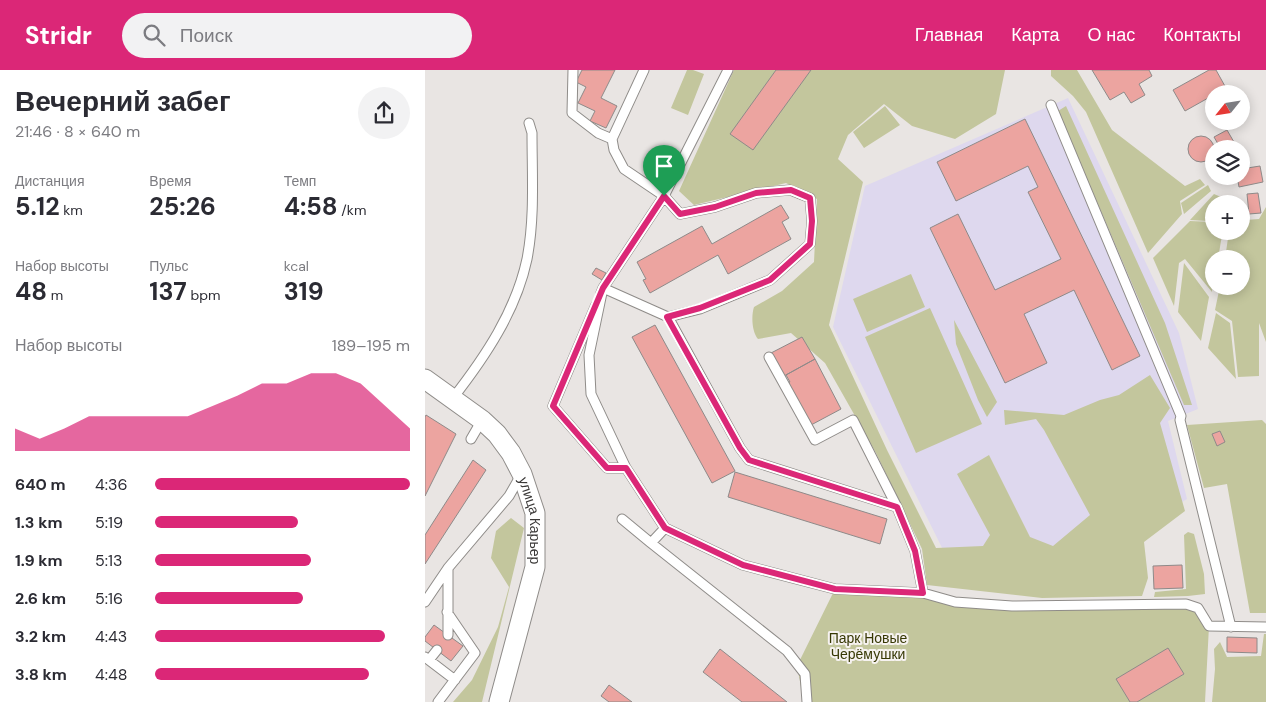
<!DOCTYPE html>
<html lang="ru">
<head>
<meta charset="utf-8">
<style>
	body { margin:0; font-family:"DM Sans",sans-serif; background:#f2f2f3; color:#2b2b33; height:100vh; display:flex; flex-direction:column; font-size:19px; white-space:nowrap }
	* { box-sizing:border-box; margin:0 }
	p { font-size:16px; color:#7c7c81 }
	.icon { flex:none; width:28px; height:28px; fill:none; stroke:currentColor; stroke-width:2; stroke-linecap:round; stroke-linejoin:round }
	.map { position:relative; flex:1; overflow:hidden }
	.drawer { display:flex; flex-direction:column; background:#fff; width:425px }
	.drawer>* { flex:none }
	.needle { width:32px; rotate:240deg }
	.fabs { position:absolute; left:780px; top:15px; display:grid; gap:10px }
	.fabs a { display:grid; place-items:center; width:45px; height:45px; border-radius:50%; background:#fff; box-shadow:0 2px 12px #0003; font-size:25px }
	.pin { position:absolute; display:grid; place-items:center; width:42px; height:42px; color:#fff; margin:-51px -21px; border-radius:50% 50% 50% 0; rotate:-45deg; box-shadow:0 0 5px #0007 }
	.pin .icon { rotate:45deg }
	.round { display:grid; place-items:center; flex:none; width:52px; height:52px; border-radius:26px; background:#f2f2f3 }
	.head { display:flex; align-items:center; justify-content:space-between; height:85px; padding:0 15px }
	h1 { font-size:28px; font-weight:700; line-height:38px }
	.figures { display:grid; grid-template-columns:repeat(3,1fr); gap:8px; height:85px; padding:5px 15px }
	.figures div { display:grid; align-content:center }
	.figures b { font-size:25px; font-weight:700 }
	.figures small { font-size:14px; font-weight:400 }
	.figures p { font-size:14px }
	.chart { height:140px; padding:10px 15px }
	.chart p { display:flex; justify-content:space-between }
	.chart svg { width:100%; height:90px; margin-top:5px; fill:#db2777; opacity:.7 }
	ul { padding:0 15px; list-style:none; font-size:16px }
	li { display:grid; grid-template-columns:80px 60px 1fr; align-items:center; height:38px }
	li i { height:12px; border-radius:6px; background:#db2777 }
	header { display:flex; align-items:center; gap:30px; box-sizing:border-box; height:70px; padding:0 25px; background:#db2777; color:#fff }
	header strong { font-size:24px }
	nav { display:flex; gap:28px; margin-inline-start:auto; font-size:18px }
	.search { width:350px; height:45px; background:#f2f2f3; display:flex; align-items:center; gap:12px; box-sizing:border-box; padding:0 18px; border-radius:28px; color:#7c7c81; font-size:19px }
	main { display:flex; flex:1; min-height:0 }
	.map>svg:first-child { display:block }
</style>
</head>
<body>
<header>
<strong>Stridr</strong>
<div class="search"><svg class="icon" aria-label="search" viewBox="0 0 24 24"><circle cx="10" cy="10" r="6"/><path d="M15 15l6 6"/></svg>Поиск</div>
<nav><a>Главная</a><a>Карта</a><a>О нас</a><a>Контакты</a></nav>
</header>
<main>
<section class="drawer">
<div class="head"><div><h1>Вечерний забег</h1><p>21:46 · 8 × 640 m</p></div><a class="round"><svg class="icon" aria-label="share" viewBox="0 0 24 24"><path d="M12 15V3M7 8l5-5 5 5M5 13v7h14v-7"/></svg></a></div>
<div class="figures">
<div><p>Дистанция</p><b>5.12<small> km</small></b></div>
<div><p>Время</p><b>25:26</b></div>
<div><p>Темп</p><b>4:58<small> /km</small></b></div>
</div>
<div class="figures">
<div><p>Набор высоты</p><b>48<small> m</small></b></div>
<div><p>Пульс</p><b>137<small> bpm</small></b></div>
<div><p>kcal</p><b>319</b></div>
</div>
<div class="chart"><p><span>Набор высоты</span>189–195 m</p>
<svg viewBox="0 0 160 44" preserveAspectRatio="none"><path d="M0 44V33L10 38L20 33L30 27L40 27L50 27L60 27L70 27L80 22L90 17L100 11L110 11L120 6L130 6L140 11L150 22L160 33V44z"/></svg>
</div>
<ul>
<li><b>640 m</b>4:36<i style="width:100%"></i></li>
<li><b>1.3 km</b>5:19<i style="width:56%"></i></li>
<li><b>1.9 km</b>5:13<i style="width:61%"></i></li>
<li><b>2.6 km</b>5:16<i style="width:58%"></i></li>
<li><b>3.2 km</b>4:43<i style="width:90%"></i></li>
<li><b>3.8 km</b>4:48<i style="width:84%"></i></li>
</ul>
</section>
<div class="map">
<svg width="841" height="632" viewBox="0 0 841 632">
	<rect width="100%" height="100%" fill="#e9e5e3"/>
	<path fill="#ded8ee" d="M643 28 754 263 773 339 743 351 762 429 687 474 525 494 408 257 440 116Z"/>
	<path fill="#c3c69d" d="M262 0H268L279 4 263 45 246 38Z
		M309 0H580L571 44 530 69 487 56 459 34 423 65 413 89 438 112 404 255 462 380 511 478 558 476 565 465 532 404 564 385 605 467 628 476 665 445 619 360 611 349 580 355 579 340 639 345 675 330 694 325 725 305 745 338 735 353 760 441 719 472 723 508 717 526 617 528 502 515 497 479 451 383 400 293 366 263 333 269C327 262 326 246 329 237L357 221 389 192 392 129 361 113 269 135 254 121Z
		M626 0H652L687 60 760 116 775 109 780 115 755 131 757 144 723 183 661 42 648 26 626 6Z
		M460 36 475 55 439 78 428 62Z
		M641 36 740 253 767 335H759L633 41Z
		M783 115 786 121 759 144 756 133Z
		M789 124 796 127V134H789V161H795L797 165 793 189H789L787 222 760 189 754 193 749 236 728 188 765 151 787 152 784 149 783 151 765 150Z
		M841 137V272L834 253V306L813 307 807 251 790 240 795 216H816V189H800L804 161H816V148L821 150 834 149Z
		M759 193 784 227 776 271 753 242Z
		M486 204 500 237 442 262 428 229Z
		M505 238 557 354 491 383 440 267Z
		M791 243 805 253 811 309 783 278Z
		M529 250 572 332 562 347 553 330 531 274Z
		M837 350 841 354V543H825L802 414 779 418 762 355Z
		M86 448 99 458 57 632H28L47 610 73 557 84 517 66 488 71 461Z
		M763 462 769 464 779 504 780 524 763 526 729 527 730 522 761 519 759 465Z
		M410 519 498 523 530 532 773 538 784 556 780 632H379L372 596Z
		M839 564H841V632H787L790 599 789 579 795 572 802 587 836 586Z"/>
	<path fill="#eca4a0" stroke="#8e8a89" d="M157 0H190L176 28 192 36 181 58 165 51 170 41 153 33 161 17 151 12Z
		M351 0H386L328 80 305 64Z
		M667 0H724L727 6 714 14 720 25 706 33 699 22 685 30Z
		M784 0H791L801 18 760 41 748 20Z
		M600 49 715 286 687 300 649 220 599 244 622 293 580 313 505 158 533 144 570 220 636 189 603 122 613 117 603 96 531 131 512 92Z
		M802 60 813 79H796L789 67Z
		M763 79a13 13 0 1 1 26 0a13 13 0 1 1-26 0Z
		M835 96 838 112 814 117 812 106H816V99Z
		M833 123 836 143 824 144 822 124Z
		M356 135 364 148 357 152 366 169 303 204 293 185 225 223 218 210 221 209 212 192 277 156 287 174Z
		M171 198 181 203 177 210 167 204Z
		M230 255 310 401 287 413 207 267Z
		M377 267 390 289 359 306 346 283Z
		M390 289 416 339 386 355 363 313 365 312 361 305Z
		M1 345 31 364 0 426V347Z
		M795 361 800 372 792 376 787 364Z
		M48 390 61 400 0 494V465Z
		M310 402 462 449 455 474 303 427Z
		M757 495 758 518 729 519 728 496Z
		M9 555 38 576 26 591 0 571V567Z
		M802 567 832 568V583L802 582Z
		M743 578 759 604 712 632H705L691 609Z
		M295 579 362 632H317L278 602Z
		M184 615 207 632H184L176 626Z"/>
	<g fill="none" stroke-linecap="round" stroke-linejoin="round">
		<g stroke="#8f8c89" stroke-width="11">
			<path id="service" d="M148 0 147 43 173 63 187 69
				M219 0 187 69 189 80 199 99 239 126 303 0
				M626 35 756 346 755 350 806 557
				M176 223 178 218 243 247 315 378 324 390 472 437 490 481 498 523
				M171 235 128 336 182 398H201
				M243 247 275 239 345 210 385 174 387 151 385 128 365 120 331 123 290 137 255 144 239 126 178 218 164 285 166 324 201 398 240 458 318 495 410 519 498 523 530 532 587 536 761 534 773 538 784 556 841 557
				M344 287 390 370 428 350 472 437
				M28 328C60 287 91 241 102 189 110 148 107 104 107 63L104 53
				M46 369 57 350
				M197 449 226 473 240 458
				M226 473 362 581 380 604 382 632
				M23 498V565
				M0 532 23 498 84 426 96 405
				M0 587 30 610
				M4 590 12 580
				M13 632 50 583 22 542"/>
		</g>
		<g stroke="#8f8c89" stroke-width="21">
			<g id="minor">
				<path id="s1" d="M0 309 57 350 72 364 86 383 97 404 110 443V497L74 632"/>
			</g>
		</g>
		<use href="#service" stroke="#fff" stroke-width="9"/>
		<use href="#minor" stroke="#fff" stroke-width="19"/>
	</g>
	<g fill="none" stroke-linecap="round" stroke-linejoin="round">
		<g stroke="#fff" stroke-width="10">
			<path id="route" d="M366 120 385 128 387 151 385 174 345 210 275 238 242 247 315 378 324 390 472 437 490 481 498 523 410 519 318 495 240 458 201 398H182L128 336 178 218 239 126 255 144 290 137 331 123Z"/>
		</g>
		<use href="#route" stroke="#db2777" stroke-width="6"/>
	</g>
	<g text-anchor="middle" stroke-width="4" stroke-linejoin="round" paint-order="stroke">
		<g font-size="14" fill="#3b3938" stroke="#f6f2f0">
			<text dy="5" stroke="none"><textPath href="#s1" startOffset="186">улица Карьер</textPath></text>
		</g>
		<g font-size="14" fill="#373804" stroke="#f6f2f0">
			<text x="443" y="573">Парк Новые<tspan x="443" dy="16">Черёмушки</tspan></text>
		</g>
	</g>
</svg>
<div class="fabs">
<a><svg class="needle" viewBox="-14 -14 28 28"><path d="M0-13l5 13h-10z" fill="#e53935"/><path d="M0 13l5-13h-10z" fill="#7c7c81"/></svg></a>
<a><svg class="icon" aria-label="layers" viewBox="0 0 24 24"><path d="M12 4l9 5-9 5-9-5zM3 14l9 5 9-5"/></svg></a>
<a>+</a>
<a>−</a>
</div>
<div class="pin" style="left:239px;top:126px;background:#1e9e55"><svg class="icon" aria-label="arrive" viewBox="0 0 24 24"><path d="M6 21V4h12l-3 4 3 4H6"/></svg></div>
</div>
</main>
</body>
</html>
